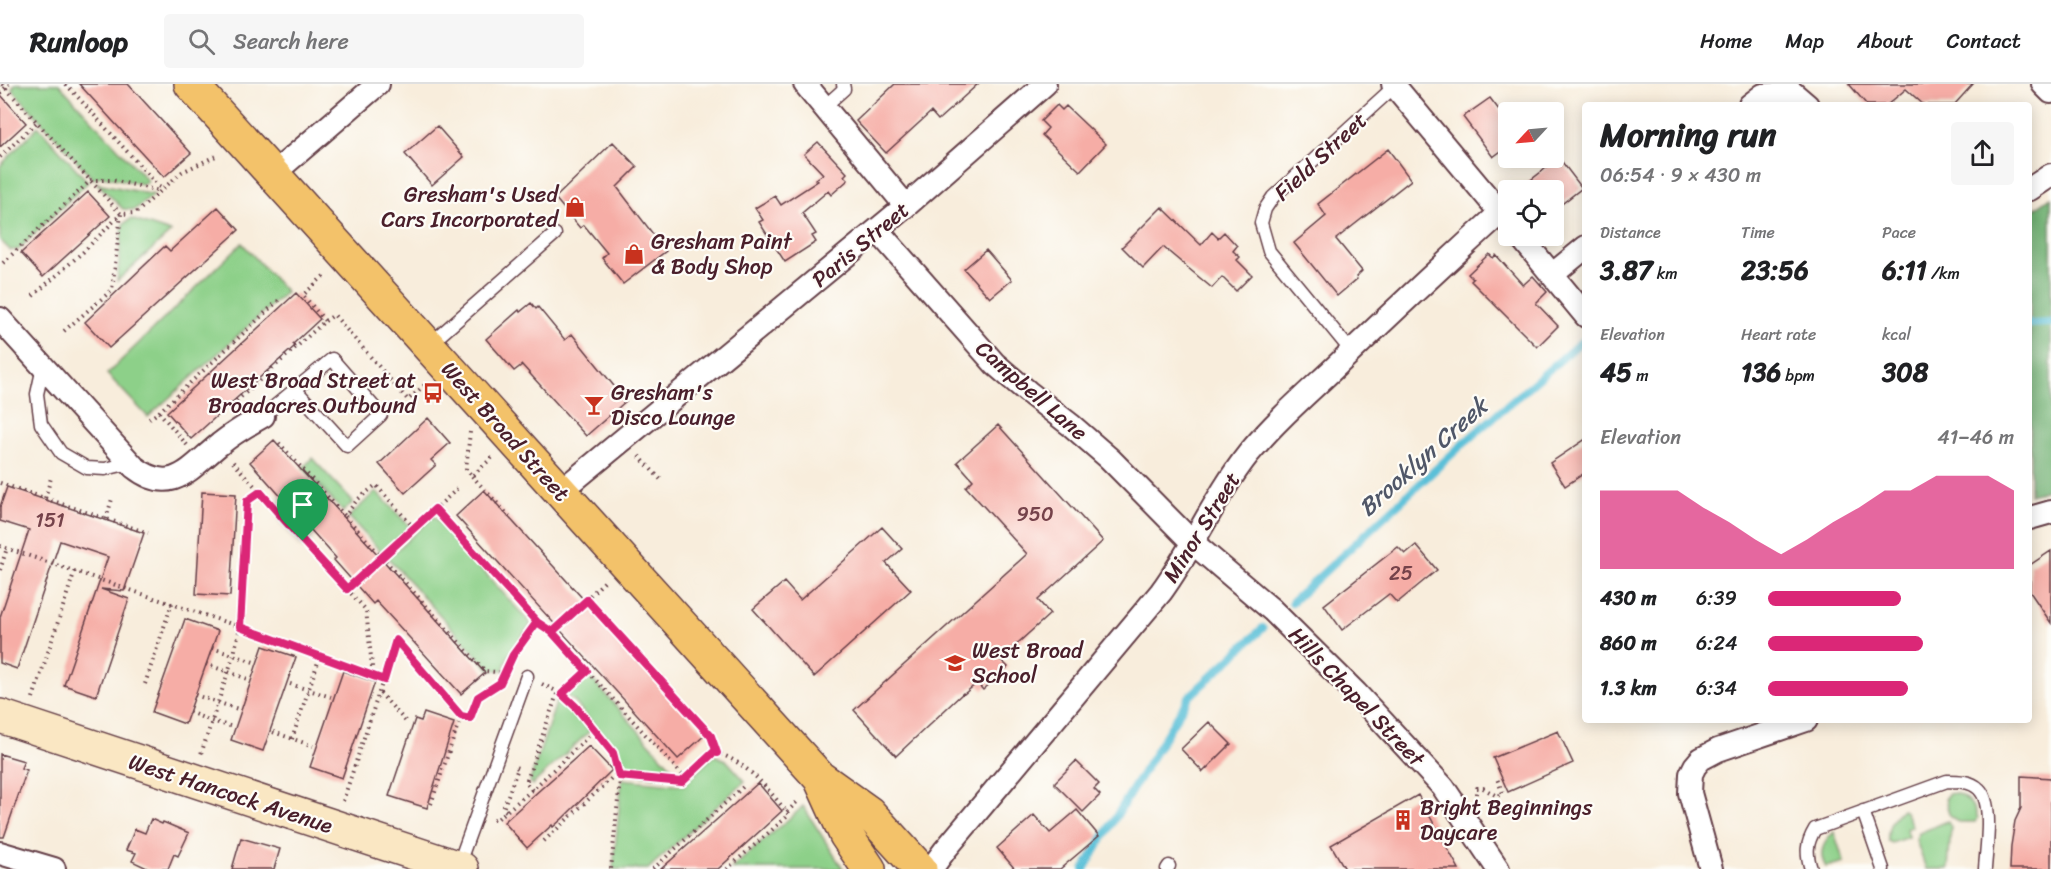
<!DOCTYPE html>
<html lang="en">
<head>
<meta charset="utf-8">
<style>
	body { margin:0; font-family:Sriracha,sans-serif; background:#f6f6f6; color:#202124; height:100vh; display:flex; flex-direction:column; font-size:22px; white-space:nowrap }
	* { box-sizing:border-box; margin:0 }
	p { font-size:20px; color:#757577 }
	.icon { flex:none; width:33px; height:33px; fill:none; stroke:currentColor; stroke-width:2; stroke-linecap:round; stroke-linejoin:round }
	.map { position:relative; flex:1; overflow:hidden }
	.panel { position:absolute; left:1582px; top:18px; width:450px; height:621px; display:flex; flex-direction:column; background:#fff; border-radius:6px; box-shadow:0 3px 15px #0003 }
	.panel>* { flex:none }
	.needle { width:39px; rotate:244deg }
	.fabs { position:absolute; left:1498px; top:18px; display:grid; gap:12px }
	.fabs a { display:grid; place-items:center; width:66px; height:66px; border-radius:6px; background:#fff; box-shadow:0 3px 15px #0003; font-size:30px }
	.pin { position:absolute; display:grid; place-items:center; width:51px; height:51px; color:#fff; margin:-62px -26px; border-radius:50% 50% 50% 0; rotate:-45deg; box-shadow:0 0 6px #0007 }
	.pin .icon { rotate:45deg }
	.round { display:grid; place-items:center; flex:none; width:63px; height:63px; border-radius:6px; background:#f6f6f6 }
	.summary { display:flex; align-items:center; justify-content:space-between; height:102px; padding:0 18px }
	h1 { font-size:33px; font-weight:700; line-height:45px }
	.metrics { display:grid; grid-template-columns:repeat(3,1fr); gap:9px; height:102px; padding:6px 18px }
	.metrics div { display:grid; align-content:center }
	.metrics b { font-size:26px; font-weight:700 }
	.metrics small { font-size:16px; font-weight:400 }
	.metrics p { font-size:16px }
	.chart { height:168px; padding:12px 18px }
	.chart p { display:flex; justify-content:space-between }
	.chart svg { width:100%; height:108px; margin-top:6px; fill:#db2777; opacity:.7 }
	ul { padding:0 18px; list-style:none; font-size:20px }
	li { display:grid; grid-template-columns:96px 72px 1fr; align-items:center; height:45px }
	li i { height:15px; border-radius:8px; background:#db2777 }
	header { display:flex; align-items:center; gap:36px; box-sizing:border-box; height:84px; padding:0 30px; background:#fff; border-bottom:2px solid #e0e0e0 }
	header strong { font-size:28px }
	nav { display:flex; gap:33px; margin-inline-start:auto; font-size:21px }
	.search { width:420px; height:54px; background:#f6f6f6; display:flex; align-items:center; gap:15px; box-sizing:border-box; padding:0 21px; border-radius:6px; color:#757577; font-size:22px }
	.map>svg:first-child { display:block }
</style>
</head>
<body>
<header>
<strong>Runloop</strong>
<div class="search"><svg class="icon" aria-label="search" viewBox="0 0 24 24"><circle cx="10" cy="10" r="6"/><path d="M15 15l6 6"/></svg>Search here</div>
<nav><a>Home</a><a>Map</a><a>About</a><a>Contact</a></nav>
</header>
<div class="map">
<svg width="2051" height="785" viewBox="0 0 2051 785">
	<rect width="100%" height="100%" fill="#fdfcf7"/>
	<filter id="ink" filterUnits="userSpaceOnUse"><feTurbulence type="fractalNoise" baseFrequency=".0167" numOctaves="2"/><feDisplacementMap in="SourceGraphic" scale="12" xChannelSelector="R" yChannelSelector="G"/><feConvolveMatrix kernelMatrix="1 2 1 2 8 2 1 2 1" color-interpolation-filters="sRGB"/></filter>
	<filter id="wash" filterUnits="userSpaceOnUse"><feTurbulence type="fractalNoise" baseFrequency=".008" numOctaves="4" result="noise"/><feDisplacementMap in="SourceGraphic" scale="24" xChannelSelector="R" yChannelSelector="G"/><feGaussianBlur stdDeviation="1.35" result="paint"/><feColorMatrix in="noise" values="0 0 0 0 0 0 0 0 0 0 0 0 0 0 0 0 0 1.4 0 .05"/><feComposite in="paint" operator="in"/></filter>
	<g filter="url(#wash)">
		<rect width="100%" height="100%" fill="#f8eddc"/>
		<path fill="#8dd089" stroke="#6c785a" stroke-width="1.5" d="M15 0H59L148 97 142 100 102 92 93 95 12 5Z
			M38 42 88 98 18 166H10L0 156V82Z
			M97 99 154 111 134 126 123 125Z
			M131 135 171 148 117 197 123 140Z
			M242 159 286 208 148 333 107 290Z
			M312 374 353 418 343 428 303 384Z
			M376 407 410 443 382 469 349 433Z
			M434 432 531 540 509 570 503 586H490L388 474Z
			M588 591 682 695 627 689 622 685 612 664 574 617 566 611Z
			M558 613 568 620 590 647 532 701 530 697Z
			M714 671 726 676 745 697 648 785H613L622 695 684 701Z
			M1955 709C1967 713 1974 722 1978 734L1976 738H1958L1949 730 1945 714 1948 710Z
			M803 722 843 785H731L799 726Z
			M1902 725 1906 729 1912 742 1906 745 1908 753 1892 759 1888 757C1887 743 1892 734 1902 725Z
			M1948 737 1951 743 1948 785H1926L1916 756 1919 749Z
			M1834 748 1844 778 1826 783C1817 769 1824 758 1834 748Z"/>
		<path fill="#72b275" stroke="#5e6850" stroke-width="1.5" d="M2051 113V405L2030 411V128Z"/>
		<g fill="none" stroke-linecap="round" stroke-linejoin="round">
			<path stroke="#5ac0d8" stroke-width="8" d="M2030 240 2051 239
				M1292 518 1464 359 1581 258
				M1084 785 1189 613 1263 544"/>
		</g>
		<g id="blocks">
			<path fill="#f6ada6" d="M79 0H128L191 69 164 93Z
				M895 0H978L938 36 931 28 886 69 856 37Z
				M1849 0H1973L1954 21H1924L1906 5 1887 21H1867Z
				M0 10 26 39 0 63Z
				M1490 14 1509 39V61L1493 73 1463 33Z
				M1057 21 1062 26 1066 22 1106 60 1080 87 1042 51 1048 44 1041 37Z
				M437 42 464 73 432 101 405 70Z
				M613 58 637 83 617 103 666 167 623 200 602 174 607 169 584 141 580 144 555 114Z
				M818 58 847 89 844 92 848 96 831 111 828 107 802 129 816 150 812 152 816 158 785 178 759 138 763 136 755 124 775 112 781 121 818 97 816 95 823 90 804 70Z
				M1388 65 1411 96 1336 155 1362 187 1356 193 1357 195 1337 212 1294 159 1326 132 1318 120Z
				M1559 74 1582 104 1554 126V106H1518Z
				M88 108 110 132 43 193 21 169Z
				M218 123 239 146 109 264 85 238 165 162 170 167Z
				M1162 123 1201 161 1212 148 1218 154 1224 148 1237 162 1233 167 1240 173 1237 176 1252 191 1236 207 1222 193 1212 204 1163 163 1143 184 1122 163Z
				M986 166 1012 196 990 214 964 185Z
				M1489 170 1493 174 1496 171 1523 201 1533 192 1547 208 1536 219 1558 242 1537 263 1471 197 1473 195 1468 190Z
				M296 209 320 235 293 260 295 262 191 355 167 328Z
				M531 219 536 225 538 223 565 256 572 250 626 317 586 352 522 281 514 287 486 255 519 226 520 228Z
				M428 334 450 359 431 376 436 381 405 409 379 380Z
				M998 341 1103 457 1038 516 1050 530 1000 575 1008 583 983 606 977 599 964 610 963 609 896 672 854 626 1027 470 966 403 973 396 957 378Z
				M1586 355V388L1565 402 1550 379Z
				M274 356 485 589 461 610 376 517 373 520 334 476 336 474 250 378Z
				M7 403 144 449 124 507 101 505 129 515 96 612 64 601 108 473 60 457 17 585 0 579V533L29 446 0 437V423Z
				M484 406 706 650 678 675 456 432Z
				M202 408 236 410 230 512 196 510Z
				M882 443 902 465 886 479 911 506 814 593 753 525 784 498 800 516Z
				M1416 461 1437 486 1397 519 1389 510 1342 546 1324 521 1398 463 1405 470Z
				M2051 467V539L2030 508V481Z
				M185 535 218 547 185 640 152 628Z
				M263 562 296 573 263 667 231 656Z
				M343 587 375 598 342 694 310 683Z
				M424 629 454 639 427 724 389 712 415 635 421 637Z
				M1209 638 1231 660 1203 688 1181 665Z
				M1558 647 1573 679 1508 708 1493 674Z
				M589 662 612 686 562 735 553 743 552 741 527 764 504 738Z
				M0 670 24 677 21 684 27 686 4 753H0Z
				M1076 677 1099 700 1094 705 1100 711 1083 728 1055 700V698Z
				M2021 692 2051 694V785H2010L2011 762 2015 737 2021 724Z
				M758 699 782 727 728 776 718 785H661Z
				M1418 711 1459 785H1345L1331 761Z
				M1077 726 1099 752 1060 785H1015L997 764 1034 731 1050 749Z
				M151 735 162 740 163 738 189 749 178 772 174 770 168 785H149L132 777 136 769 126 766 135 745 145 749Z
				M241 754 280 765 274 785H232Z"/>
		</g>
	</g>
	<g filter="url(#ink)">
		<use href="#blocks" fill-opacity="0" stroke="#643e46" stroke-width="1.5"/>
		<g fill="none" stroke-linecap="round" stroke-linejoin="round">
			<g stroke="#643e46" stroke-width="15">
				<path id="lane" d="M824 23 844 5 843 0
					M429 261 555 150
					M1351 267 1269 167 1261 139 1265 125 1273 113 1395 2
					M43 283 37 310 41 340 61 369 87 384 105 385 130 379
					M263 332 332 275 381 331 347 362 295 305
					M1863 727 1883 785
					M458 782 527 592
					M1167 785 1169 782
					M1811 785C1806 769 1806 760 1815 745L1947 697C1958 697 1971 697 1979 705 1994 719 1986 765 1985 785"/>
			</g>
			<g stroke="#643e46" stroke-width="26">
				<path id="street" d="M805 0 906 122
					M1393 0 1509 139
					M2043 0 2051 8
					M1750 21 1763 11 1793 9 1807 21
					M272 91 378 0
					M2030 105 2051 91
					M877 146 995 280 1028 308 1072 342 1110 375 1193 459 1272 526 1356 609 1443 703 1498 785
					M1520 152 1586 232
					M1553 190 1586 163
					M0 235 134 383C172 413 190 384 220 360 233 349 247 341 263 332
					M561 407 906 122 1045 0
					M2030 434 2051 428
					M0 769 54 785
					M931 785 945 766 1161 508C1194 463 1215 412 1249 369 1273 340 1302 314 1330 288 1386 234 1443 181 1500 129
					M1711 785 1690 709 1691 690 1695 682 1701 675 1718 666 1806 636"/>
			</g>
			<g stroke="#643e46" stroke-width="36">
				<path id="secondary" d="M0 632 462 785"/>
			</g>
			<g stroke="#643e46" stroke-width="36">
				<path id="primary" d="M191 0 820 694 869 729 920 785
					M821 696 846 751 869 785"/>
			</g>
			<path stroke="#643e46" stroke-width="4" stroke-dasharray="1.5 4.5" stroke-linecap="butt" d="M2 0 121 130 136 129 182 88 218 71
				M66 0 162 106
				M0 9 9 0
				M0 73 37 38
				M3 179 91 96H112L160 107
				M33 212 83 168 121 130
				M325 237 334 231 408 316 427 299
				M64 247 112 206 121 130
				M232 321 325 237 303 211 326 190
				M159 328 281 214
				M149 335 159 328 187 361
				M470 348 466 385 472 392 494 372
				M279 359 345 432
				M639 372 661 396
				M233 378 347 505 457 405
				M472 392 511 434
				M0 399 148 449
				M260 408 247 417 240 543 383 596
				M45 414 51 394
				M435 425 537 538
				M106 435 112 415
				M414 444 376 401 357 416 345 432 485 587 506 589
				M0 462 240 543 234 570 201 670
				M0 486 7 464
				M347 505 366 526 373 592
				M587 516 711 652 717 669
				M552 548 685 694
				M212 564 257 579
				M206 580 251 596
				M145 600 172 519
				M290 600 331 613
				M542 600 562 610 576 623 613 669 620 696 611 785
				M380 609 408 640
				M557 610 526 699 532 706 594 647
				M562 610 587 587
				M195 611 241 626
				M33 614 75 486
				M189 628 211 637 233 643
				M273 648 313 662
				M292 655 320 572
				M619 692 682 698 714 668C747 677 769 706 789 731L727 785
				M1476 710 1477 704H1483L1497 712 1503 710 1496 692
				M343 717 396 557 461 632 470 634 478 613 500 599 513 571 537 538 552 548 606 496
				M431 720 461 632
				M506 727 503 725 518 684 512 682
				M787 728 799 716
				M493 735 496 736 532 706
				M544 757 618 688
				M653 785 744 702"/>
			<use href="#lane" stroke="#fff" stroke-width="12"/>
			<use href="#street" stroke="#fff" stroke-width="22"/>
			<use href="#secondary" stroke="#fae7c3" stroke-width="33"/>
			<use href="#primary" stroke="#f3c26a" stroke-width="33"/>
		</g>
	</g>
	<g fill="none" stroke-linecap="round" stroke-linejoin="round" filter="url(#ink)">
		<g stroke="#fff" stroke-width="12">
			<path id="route" d="M303 457 260 408 247 417 240 543 384 596 396 556 461 632 470 634 478 613 500 599 513 571 537 538 552 548 587 587 562 610 576 623 613 669 619 692 682 698 714 668 717 669 711 652 587 516 552 548 537 538 435 425 347 505 303 457"/>
		</g>
		<use href="#route" stroke="#db2777" stroke-width="8"/>
	</g>
	<defs>
		<g id="shop-bare" transform="scale(1.62)"><path d="M-5-2.5h2.3a2.7 3.5 0 0 1 5.4 0H5L5.5 6h-11ZM-1.5-2.5h3a1.5 2.3 0 0 0-3 0Z" fill="#c8321e" stroke="#fdfcf7" stroke-width="2.5" paint-order="stroke"/></g>
		<g id="bus-bare" transform="scale(1.62)"><path d="M-5-6H5V4H4V6H2V4H-2V6H-4V4H-5ZM-3.5-4V0h7V-4ZM-3.5 1.2v1.5H-2V1.2ZM2 1.2v1.5H3.5V1.2Z" fill="#c8321e" stroke="#fdfcf7" stroke-width="2.5" paint-order="stroke"/></g>
		<g id="bar-bare" transform="scale(1.62)"><path d="M-6-5H6L.8 .8V4.5H3.5V6h-7V4.5H-.8V.8Z" fill="#c8321e" stroke="#fdfcf7" stroke-width="2.5" paint-order="stroke"/></g>
		<g id="school-bare" transform="scale(1.62)"><path d="M0-5L7-2L0 1L-7-2ZM-4 1L0 2.5L4 1V4Q0 6-4 4Z" fill="#c8321e" stroke="#fdfcf7" stroke-width="2.5" paint-order="stroke"/></g>
		<g id="building-bare" transform="scale(1.62)"><path d="M-4-6H4V6H1V3H-1V6H-4ZM-2.5-4.3h1.7v1.8h-1.7ZM.8-4.3h1.7v1.8H.8ZM-2.5-1h1.7V.8h-1.7ZM.8-1h1.7V.8H.8Z" fill="#c8321e" stroke="#fdfcf7" stroke-width="2.5" paint-order="stroke"/></g>
	</defs>
	<g fill-rule="evenodd">
		<use href="#shop-bare" x="575" y="123"/>
		<use href="#shop-bare" x="634" y="170"/>
		<use href="#bus-bare" x="433" y="309"/>
		<use href="#bar-bare" x="594" y="321"/>
		<use href="#school-bare" x="955" y="579"/>
		<use href="#building-bare" x="1403" y="736"/>
	</g>
	<g text-anchor="middle" stroke-width="4.5" stroke-linejoin="round" paint-order="stroke">
		<g font-size="20" fill="#75424a">
			<text x="1035" y="437">950</text>
			<text x="50" y="443">151</text>
			<text x="1401" y="496">25</text>
		</g>
		<g font-size="22" fill="#4a1f2b" stroke="#fdfcf7">
			<text transform="translate(1320 72) rotate(-43)" y="8">Field Street</text>
			<text transform="translate(860 160) rotate(-40)" y="8">Paris Street</text>
			<text transform="translate(1032 306) rotate(41)" y="8">Campbell Lane</text>
			<text transform="translate(506 347) rotate(48)" y="8">West Broad Street</text>
			<text transform="translate(1201 443) rotate(-58)" y="8">Minor Street</text>
			<text transform="translate(1357 612) rotate(46)" y="8">Hills Chapel Street</text>
			<text transform="translate(231 709) rotate(18)" y="8">West Hancock Avenue</text>
		</g>
		<g font-size="22" fill="#4a1f2b" stroke="#fdfcf7" text-anchor="start">
			<text x="558" y="118" text-anchor="end">Gresham's Used<tspan x="558" dy="25">Cars Incorporated</tspan></text>
			<text x="651" y="165">Gresham Paint<tspan x="651" dy="25">&amp; Body Shop</tspan></text>
			<text x="416" y="304" text-anchor="end">West Broad Street at<tspan x="416" dy="25">Broadacres Outbound</tspan></text>
			<text x="611" y="316">Gresham's<tspan x="611" dy="25">Disco Lounge</tspan></text>
			<text x="972" y="574">West Broad<tspan x="972" dy="25">School</tspan></text>
			<text x="1420" y="731">Bright Beginnings<tspan x="1420" dy="25">Daycare</tspan></text>
		</g>
		<g font-size="24" font-style="italic" fill="#505768" stroke="#fdfcf7">
			<text transform="translate(1423 373) rotate(-42)" y="8">Brooklyn Creek</text>
		</g>
	</g>
</svg>
<div class="fabs">
<a><svg class="needle" viewBox="-14 -14 28 28"><path d="M0-13l5 13h-10z" fill="#e53935"/><path d="M0 13l5-13h-10z" fill="#757577"/></svg></a>
<a><svg class="icon" aria-label="locate" viewBox="0 0 24 24"><circle cx="12" cy="12" r="6"/><path d="M12 2v4M12 18v4M2 12h4M18 12h4"/></svg></a>
</div>
<div class="pin" style="left:303px;top:457px;background:#1e9e55"><svg class="icon" aria-label="arrive" viewBox="0 0 24 24"><path d="M6 21V4h12l-3 4 3 4H6"/></svg></div>
<section class="panel">
<div class="summary"><div><h1>Morning run</h1><p>06:54 · 9 × 430 m</p></div><a class="round"><svg class="icon" aria-label="share" viewBox="0 0 24 24"><path d="M12 15V3M7 8l5-5 5 5M5 13v7h14v-7"/></svg></a></div>
<div class="metrics">
<div><p>Distance</p><b>3.87<small> km</small></b></div>
<div><p>Time</p><b>23:56</b></div>
<div><p>Pace</p><b>6:11<small> /km</small></b></div>
</div>
<div class="metrics">
<div><p>Elevation</p><b>45<small> m</small></b></div>
<div><p>Heart rate</p><b>136<small> bpm</small></b></div>
<div><p>kcal</p><b>308</b></div>
</div>
<div class="chart"><p><span>Elevation</span>41–46 m</p>
<svg viewBox="0 0 160 44" preserveAspectRatio="none"><path d="M0 44V12L10 12L20 12L30 12L40 19L50 25L60 32L70 38L80 32L90 25L100 19L110 12L120 12L130 6L140 6L150 6L160 12V44z"/></svg>
</div>
<ul>
<li><b>430 m</b>6:39<i style="width:54%"></i></li>
<li><b>860 m</b>6:24<i style="width:63%"></i></li>
<li><b>1.3 km</b>6:34<i style="width:57%"></i></li>
</ul>
</section>
</div>
</body>
</html>
